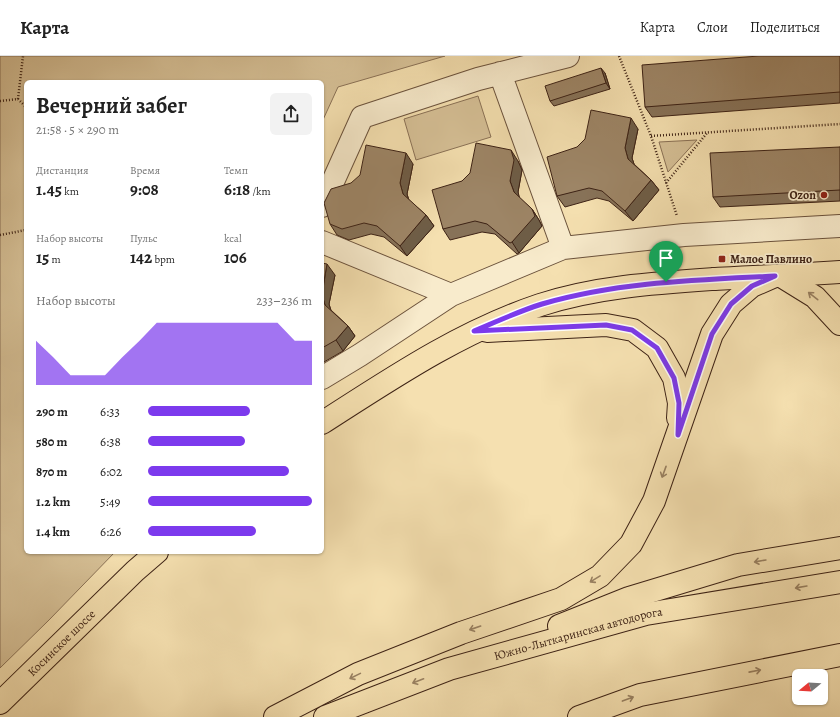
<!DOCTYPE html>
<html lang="ru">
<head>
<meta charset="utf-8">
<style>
	body { margin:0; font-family:Alegreya,serif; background:#f2f2f2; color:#222; height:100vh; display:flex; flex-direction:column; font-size:15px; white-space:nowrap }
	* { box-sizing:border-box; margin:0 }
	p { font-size:13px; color:#767676 }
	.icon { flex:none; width:22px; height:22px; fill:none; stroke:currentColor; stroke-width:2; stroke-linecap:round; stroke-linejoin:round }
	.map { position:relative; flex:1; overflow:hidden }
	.side { position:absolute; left:24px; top:24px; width:300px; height:474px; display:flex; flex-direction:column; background:#fff; border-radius:6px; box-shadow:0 1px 3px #0004 }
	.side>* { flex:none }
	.needle { width:26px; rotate:252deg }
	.controls { position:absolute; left:792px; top:613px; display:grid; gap:8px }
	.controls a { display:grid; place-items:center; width:36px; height:36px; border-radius:6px; background:#fff; box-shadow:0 1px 3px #0004; font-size:20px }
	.pin { position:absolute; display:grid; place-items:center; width:34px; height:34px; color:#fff; margin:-41px -17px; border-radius:50% 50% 50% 0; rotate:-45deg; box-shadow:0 0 4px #0007 }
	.pin .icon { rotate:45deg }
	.round { display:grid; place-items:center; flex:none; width:42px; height:42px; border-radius:6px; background:#f2f2f2 }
	.overview { display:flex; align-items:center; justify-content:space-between; height:68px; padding:0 12px }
	h1 { font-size:22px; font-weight:700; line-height:30px }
	.figures { display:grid; grid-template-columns:repeat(3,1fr); gap:6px; height:68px; padding:4px 12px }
	.figures div { display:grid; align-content:center }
	.figures b { font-size:17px; font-weight:700 }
	.figures small { font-size:11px; font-weight:400 }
	.figures p { font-size:11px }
	.chart { height:112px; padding:8px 12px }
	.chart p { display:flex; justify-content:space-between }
	.chart svg { width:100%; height:72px; margin-top:4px; fill:#7c3aed; opacity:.7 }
	ul { padding:0 12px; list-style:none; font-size:13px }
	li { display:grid; grid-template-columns:64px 48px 1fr; align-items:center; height:30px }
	li i { height:10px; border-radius:5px; background:#7c3aed }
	header { display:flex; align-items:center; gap:24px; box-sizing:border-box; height:56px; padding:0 20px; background:#fff; border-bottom:1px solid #e0e0e0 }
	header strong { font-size:19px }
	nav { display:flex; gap:22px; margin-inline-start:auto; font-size:14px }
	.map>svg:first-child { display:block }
</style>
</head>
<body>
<header>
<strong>Карта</strong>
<nav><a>Карта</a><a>Слои</a><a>Поделиться</a></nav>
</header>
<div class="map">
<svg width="840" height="661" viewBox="0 0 840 661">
	<rect width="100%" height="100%" fill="#f5e0b0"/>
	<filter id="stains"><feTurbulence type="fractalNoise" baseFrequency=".005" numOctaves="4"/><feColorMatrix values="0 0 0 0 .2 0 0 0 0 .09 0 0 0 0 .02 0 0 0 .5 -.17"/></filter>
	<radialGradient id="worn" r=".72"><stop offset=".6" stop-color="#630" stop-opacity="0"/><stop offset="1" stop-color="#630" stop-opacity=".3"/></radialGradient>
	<path fill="#d6c096" stroke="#8a7156" d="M0 0H445L338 31 322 66V26H26V496H115L49 564 0 612Z
		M478 40 491 81 416 104 404 63Z
		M697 84 668 116 659 86Z"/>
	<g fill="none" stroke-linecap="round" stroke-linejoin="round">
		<g stroke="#6b523c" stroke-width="24">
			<path id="minor" d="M500 17 563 192
				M322 150 362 61 478 23 568 0
				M322 186 451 239
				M322 322 360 299 451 239 563 192 684 179 840 170"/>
		</g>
		<g stroke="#3d2215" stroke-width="24">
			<g id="major">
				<path d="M781 220 815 241 840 268"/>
				<path d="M487 275 606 269 633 274 657 292 674 322 679 347 678 362"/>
				<path d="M322 367C392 322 460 276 540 249 595 231 655 227 713 223 755 221 798 219 840 216"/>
				<path d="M559 570 629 542 738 509 840 492"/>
				<path id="s1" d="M0 647 135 515 157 496"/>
				<path d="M275 661 358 618 461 577 561 543 600 520 631 488 654 445 712 278 731 248 752 230 775 220"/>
				<path id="s2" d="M325 661 449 613 646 558 840 526"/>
				<path d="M579 661 640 639 840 599"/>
			</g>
		</g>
		<path stroke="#3d2215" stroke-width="2.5" stroke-dasharray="1 2" stroke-linecap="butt" d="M619 0 651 80 677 160
			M18 43 23 0
			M0 45 18 43 26 51
			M651 80 840 68
			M666 127 707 77
			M0 179 26 174"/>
		<use href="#minor" stroke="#f8ebcc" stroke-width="22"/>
		<use href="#major" stroke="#f5e0b0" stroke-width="22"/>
	</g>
	<path fill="#877258" stroke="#3d2215" d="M840 0V47L652 61 645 51Z
		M605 17 610 33 554 50 550 45Z
		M638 73 632 102 634 108 651 124 659 134 633 165 609 145 597 142 565 151 557 140Z
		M840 91V145L720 151 713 141Z
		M518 105 522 114 518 136 519 142 532 153 539 164 542 170 519 197 517 198 495 178 482 176 450 184 443 173 462 125Z
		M413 108 407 138 409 144 426 159 434 170 407 200 384 181 371 178 349 184 337 179 330 168Z
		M322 207 335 219 329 248 331 254 348 270 355 280 343 295 324 306 322 305Z"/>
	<path fill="#6e5d47" stroke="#3d2215" d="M601 12 605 17 610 33 606 27Z
		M631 62 638 73 632 102 636 114 628 103 625 92Z
		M511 94 518 105 522 114 518 136 521 147 514 136 510 125Z
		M406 97 413 108 407 138 410 149 403 138 400 127Z
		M651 124 659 134 633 165 625 155Z
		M532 153 539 164 542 170 519 197 512 186Z
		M426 159 434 170 407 200 400 190Z
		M327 208 335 219 329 248 332 259 325 249 322 239Z
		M348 270 355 280 343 295 336 284Z"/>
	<path fill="#9d8566" stroke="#3d2215" d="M759 0H840V36L645 51 642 9Z
		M601 12 606 27 550 45 545 30Z
		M591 54 631 62 625 92 628 103 651 124 625 155 602 135 589 132 557 140 547 101 577 91 585 83Z
		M476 87 511 94 514 104 510 125 514 136 532 153 535 160 512 186 510 187 487 168 475 165 443 173 432 134 462 125 470 117Z
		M366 89 406 97 400 127 403 138 426 159 400 190 377 170 364 167 342 173 330 168 324 147 331 133 351 127 360 119Z
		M840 91V134L713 141 710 97Z
		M322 207 327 208 322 236Z
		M322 239 325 249 348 270 336 284 322 292Z"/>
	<defs><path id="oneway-shaft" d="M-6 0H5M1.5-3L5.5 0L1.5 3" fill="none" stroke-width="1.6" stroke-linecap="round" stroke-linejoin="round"/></defs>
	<g stroke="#998162">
		<use href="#oneway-shaft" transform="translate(813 240) rotate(-142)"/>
		<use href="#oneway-shaft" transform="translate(664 416) rotate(110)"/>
		<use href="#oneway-shaft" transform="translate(760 505) rotate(170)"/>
		<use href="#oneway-shaft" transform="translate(595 523) rotate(148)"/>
		<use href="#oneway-shaft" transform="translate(801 531) rotate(170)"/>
		<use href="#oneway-shaft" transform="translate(475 572) rotate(161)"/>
		<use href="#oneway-shaft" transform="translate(755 615) rotate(-11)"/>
		<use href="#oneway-shaft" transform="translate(355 620) rotate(154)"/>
		<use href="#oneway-shaft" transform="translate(418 625) rotate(159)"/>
		<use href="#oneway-shaft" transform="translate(628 643) rotate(-20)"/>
	</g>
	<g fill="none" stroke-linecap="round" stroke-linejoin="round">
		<g stroke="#fff" stroke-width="8">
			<path id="route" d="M775 220 752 230 731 248 712 278 678 379 679 347 674 322 657 292 632 274 606 269 474 275C496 266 519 255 542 248 618 226 696 224 775 220Z"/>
		</g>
		<use href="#route" stroke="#7c3aed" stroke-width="5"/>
	</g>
	<g fill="#8f2418" stroke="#f8ebcc" stroke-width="1.5">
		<circle cx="824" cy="139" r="4"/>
		<rect x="718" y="199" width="8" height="8" rx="2"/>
	</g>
	<g text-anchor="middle" stroke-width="3.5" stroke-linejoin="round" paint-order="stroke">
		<g font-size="12" font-weight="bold" fill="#3d2215" stroke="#f8ebcc" text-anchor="end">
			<text x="816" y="143">Ozon</text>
			<text x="730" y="207" text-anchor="start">Малое Павлино</text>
		</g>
		<g font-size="12" fill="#3d2215" stroke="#f8ebcc">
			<text dy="4" stroke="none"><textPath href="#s2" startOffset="267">Южно-Лыткаринская автодорога</textPath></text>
			<text dy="4" stroke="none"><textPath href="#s1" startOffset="86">Косинское шоссе</textPath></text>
		</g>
	</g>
	<rect width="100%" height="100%" filter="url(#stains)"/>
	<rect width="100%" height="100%" fill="url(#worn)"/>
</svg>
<div class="controls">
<a><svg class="needle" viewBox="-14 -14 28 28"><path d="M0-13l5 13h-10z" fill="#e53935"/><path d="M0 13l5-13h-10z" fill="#767676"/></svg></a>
</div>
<div class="pin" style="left:666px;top:226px;background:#1e9e55"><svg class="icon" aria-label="arrive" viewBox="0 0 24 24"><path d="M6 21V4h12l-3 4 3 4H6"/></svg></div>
<section class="side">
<div class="overview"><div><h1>Вечерний забег</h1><p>21:58 · 5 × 290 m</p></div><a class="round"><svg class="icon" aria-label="share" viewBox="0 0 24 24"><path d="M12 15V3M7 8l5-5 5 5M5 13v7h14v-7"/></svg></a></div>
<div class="figures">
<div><p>Дистанция</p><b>1.45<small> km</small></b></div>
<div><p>Время</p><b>9:08</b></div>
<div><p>Темп</p><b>6:18<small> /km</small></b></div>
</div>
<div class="figures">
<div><p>Набор высоты</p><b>15<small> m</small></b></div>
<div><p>Пульс</p><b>142<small> bpm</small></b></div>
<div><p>kcal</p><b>106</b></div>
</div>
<div class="chart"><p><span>Набор высоты</span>233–236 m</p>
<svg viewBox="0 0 160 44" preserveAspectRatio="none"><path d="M0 44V17L10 27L20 38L30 38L40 38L50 27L60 17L70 6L80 6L90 6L100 6L110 6L120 6L130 6L140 6L150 17L160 17V44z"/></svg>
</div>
<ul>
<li><b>290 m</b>6:33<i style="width:62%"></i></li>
<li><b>580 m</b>6:38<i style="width:59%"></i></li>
<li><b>870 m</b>6:02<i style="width:86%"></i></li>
<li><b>1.2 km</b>5:49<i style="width:100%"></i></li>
<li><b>1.4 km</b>6:26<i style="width:66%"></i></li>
</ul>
</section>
</div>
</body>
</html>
